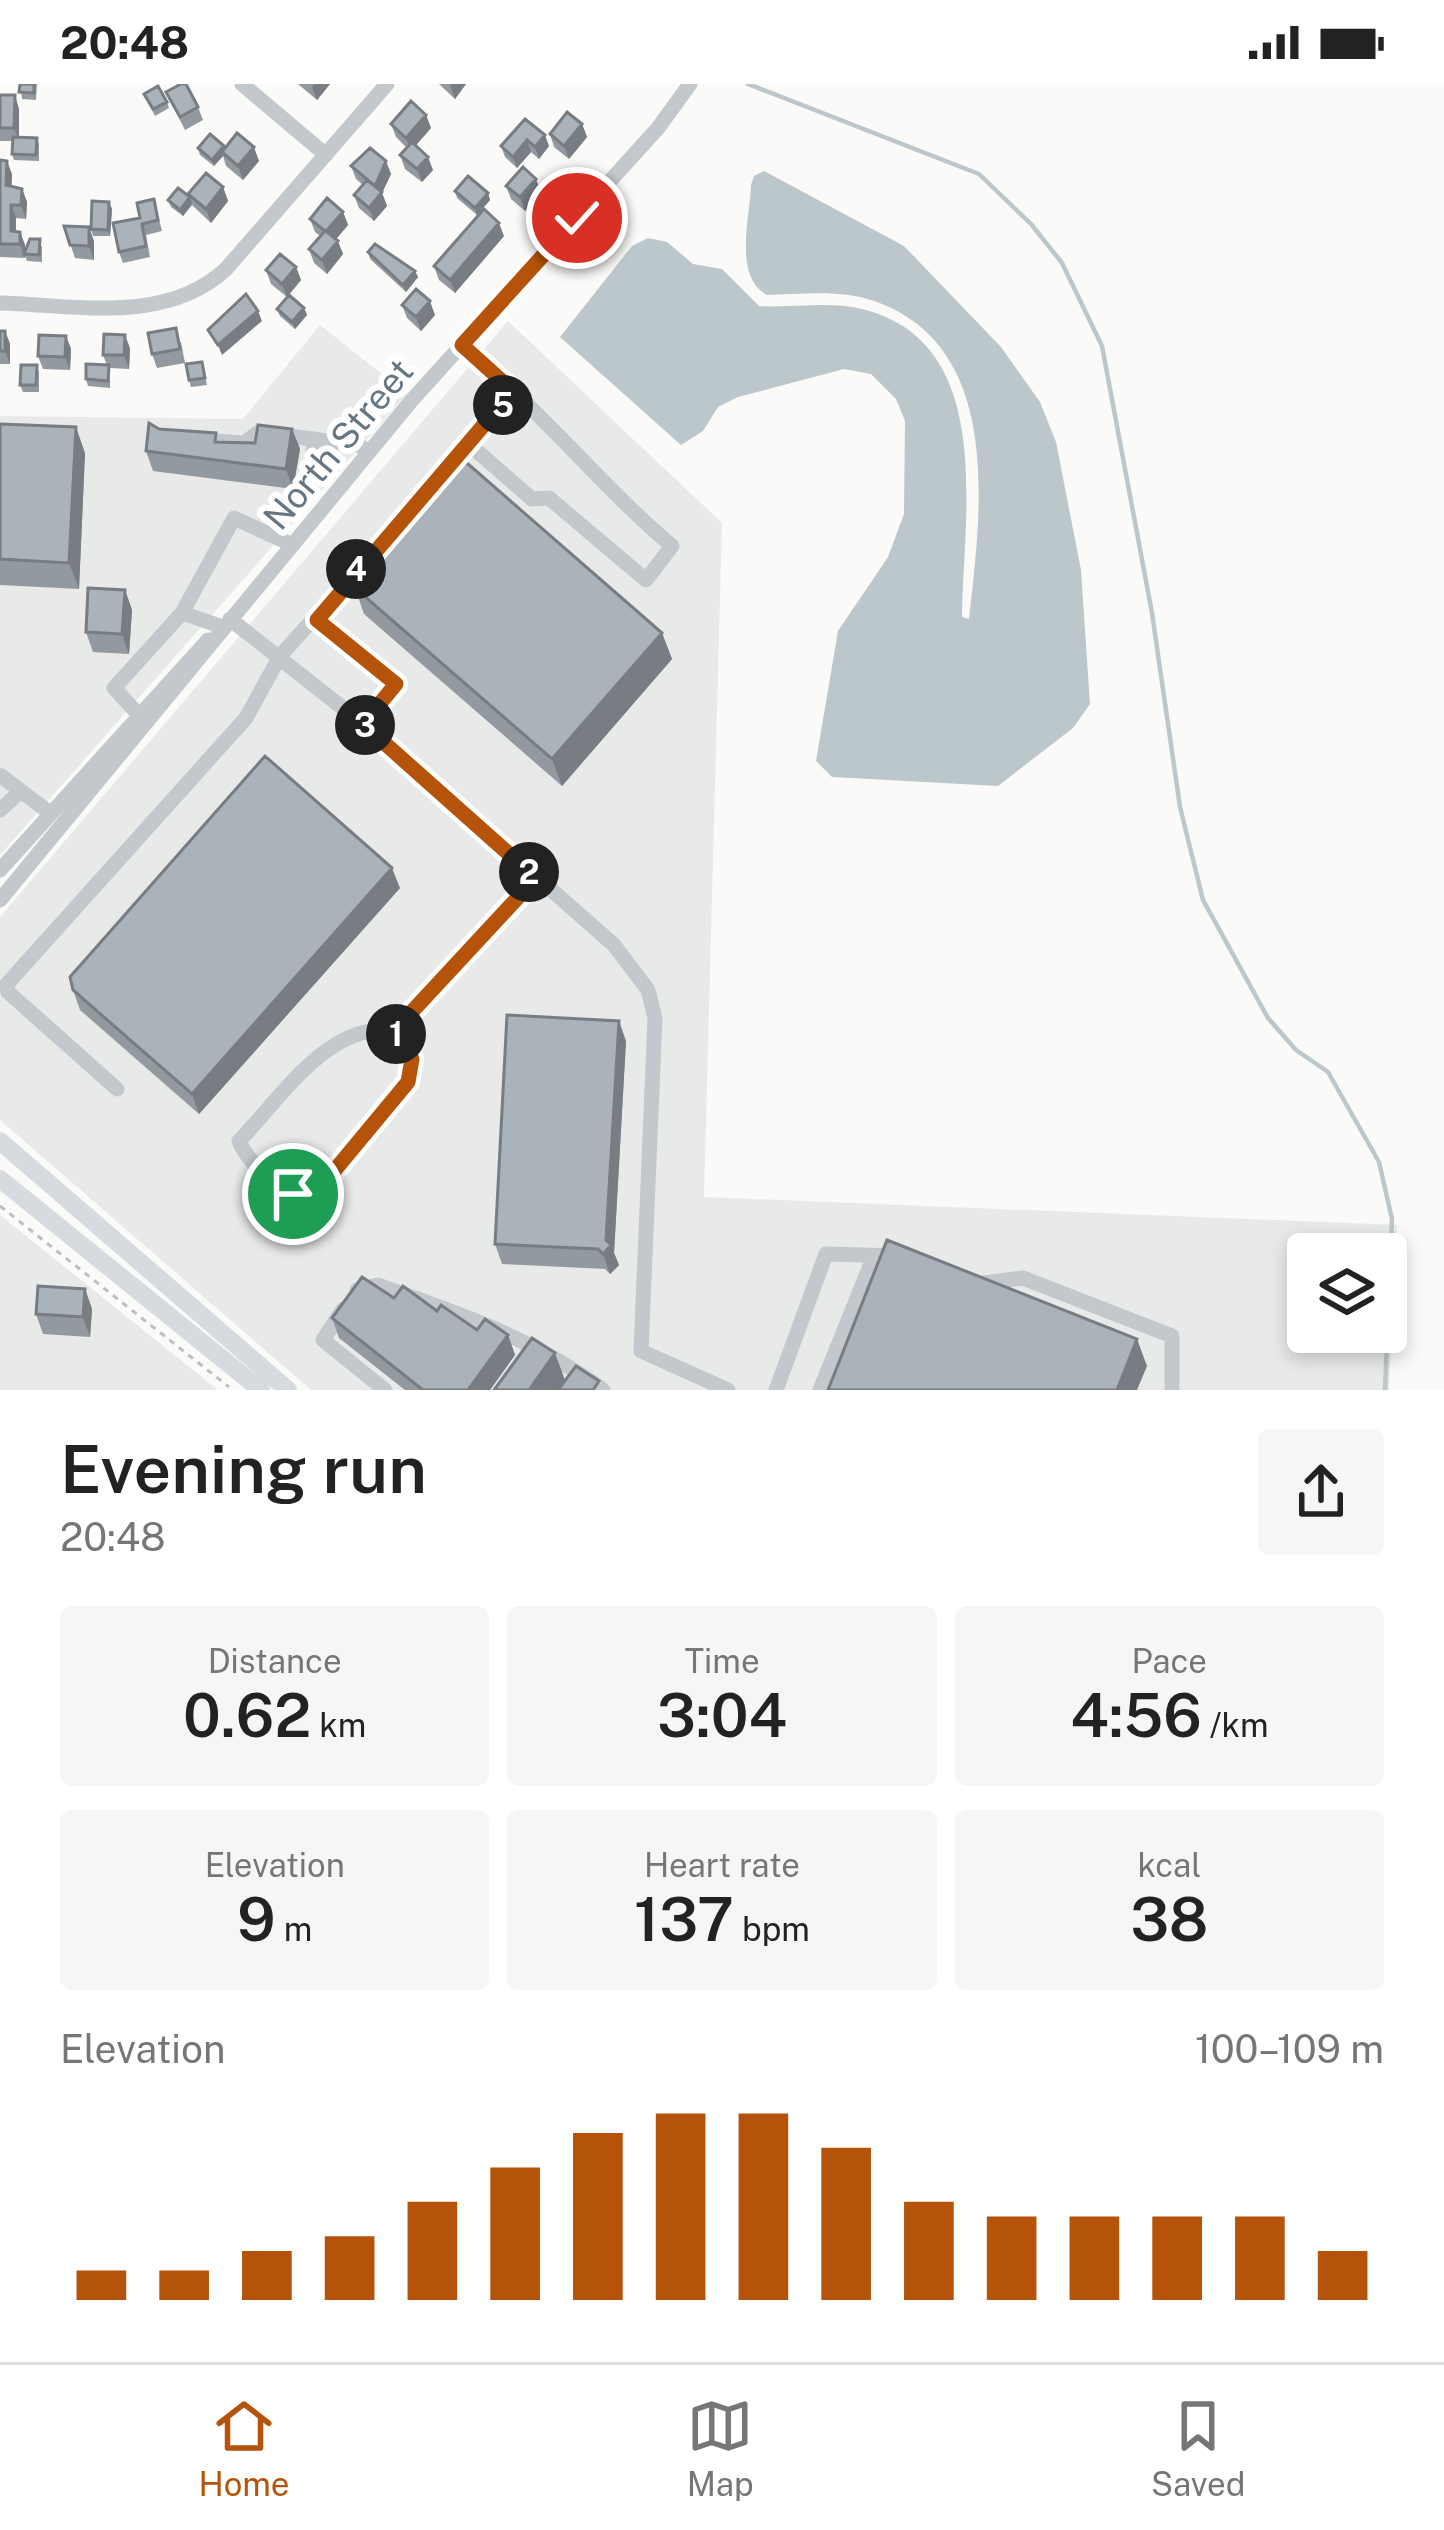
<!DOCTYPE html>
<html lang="en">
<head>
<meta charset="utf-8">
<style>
	body { margin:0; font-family:"Public Sans",sans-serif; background:#f6f6f6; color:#222; height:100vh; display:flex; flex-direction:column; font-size:45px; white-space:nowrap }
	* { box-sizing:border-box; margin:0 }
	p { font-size:39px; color:#767676 }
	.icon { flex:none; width:66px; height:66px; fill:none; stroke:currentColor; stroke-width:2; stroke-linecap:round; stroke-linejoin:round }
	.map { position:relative; height:1306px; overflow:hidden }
	.side { display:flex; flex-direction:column; background:#fff; flex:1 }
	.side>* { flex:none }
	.buttons { position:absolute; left:1287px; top:1149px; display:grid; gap:24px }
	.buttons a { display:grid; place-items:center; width:120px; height:120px; border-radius:12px; background:#fff; box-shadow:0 6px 18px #0003; font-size:60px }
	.pin { position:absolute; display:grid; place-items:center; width:102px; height:102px; color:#fff; margin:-51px; border:6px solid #fff; border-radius:50%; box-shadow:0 3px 12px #0007 }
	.km { position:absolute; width:60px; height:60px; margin:-30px; border-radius:50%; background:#222; color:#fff; font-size:33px; line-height:60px; text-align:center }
	.round { display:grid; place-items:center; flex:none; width:126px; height:126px; border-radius:12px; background:#f6f6f6 }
	.head { display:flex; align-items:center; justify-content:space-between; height:204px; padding:0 60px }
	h1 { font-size:66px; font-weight:600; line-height:90px }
	.stats { display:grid; grid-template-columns:repeat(3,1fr); gap:18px; height:204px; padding:12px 60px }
	.stats div { display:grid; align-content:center; border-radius:12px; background:#f6f6f6; text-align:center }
	.stats b { font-size:60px; font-weight:600 }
	.stats small { font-size:33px; font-weight:400 }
	.stats p { font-size:33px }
	.chart { height:336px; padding:24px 60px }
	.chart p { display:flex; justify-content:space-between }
	.chart svg { width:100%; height:216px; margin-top:12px; stroke:#b45309; stroke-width:6 }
	.status { display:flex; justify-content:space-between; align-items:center; height:84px; padding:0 60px; background:#fff; direction:ltr }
	.status svg { height:33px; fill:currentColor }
	.tabs { display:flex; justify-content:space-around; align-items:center; height:168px; border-top:3px solid #e0e0e0; background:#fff; font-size:33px; color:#767676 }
	.tabs a { display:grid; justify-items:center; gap:6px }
	.tabs .selected { color:#b45309 }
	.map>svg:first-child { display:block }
</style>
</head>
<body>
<div class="status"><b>20:48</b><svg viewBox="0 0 49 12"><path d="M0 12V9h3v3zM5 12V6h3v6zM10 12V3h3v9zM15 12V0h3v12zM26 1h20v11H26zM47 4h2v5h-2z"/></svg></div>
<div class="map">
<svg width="1444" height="1306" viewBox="0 0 1444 1306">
	<rect width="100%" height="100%" fill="#fafaf8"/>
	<path fill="#e8e9e9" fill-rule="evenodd" d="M508 237 722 439 704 1113 1397 1141 1389 1306H311L0 1036V833ZM1308 1170H1386V1248H1308Z
		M320 241 407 310 0 771V332L243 335Z
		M0 1131 218 1306H0Z"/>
	<path fill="#bbc7cb" d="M764 87 904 162 1001 263 1040 318 1056 358 1081 486 1090 620 1073 644 998 702 832 693 816 677 838 547 888 473 904 430 905 337 896 315 871 290 844 285 738 313 718 323 703 347 681 361 560 253 632 162 648 154 667 158 693 180 722 185 759 222C793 224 829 217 862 225 997 258 963 431 962 533L969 535C981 427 1004 265 877 218 844 205 802 210 767 211 733 193 750 134 751 101L754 92Z"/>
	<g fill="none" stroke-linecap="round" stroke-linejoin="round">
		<path stroke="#bbc7cb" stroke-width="4.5" d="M748 0 979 90 1031 140 1062 179 1102 262 1152 529 1180 723 1203 816 1268 934 1296 966 1328 988 1379 1078 1392 1135 1385 1306"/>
		<path stroke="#bbbfc2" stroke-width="3" stroke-dasharray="6 6" stroke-linecap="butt" d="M0 1122 229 1303"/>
		<path stroke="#c3c8cc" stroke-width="15" d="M242 0 326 71
			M0 219C75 221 166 241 226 185L387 0
			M200 356 244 359 259 348 358 361 369 368
			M470 361 532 415 549 414 646 496 672 462C615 414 568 358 513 307
			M310 384 315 355
			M230 535 363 640 614 861 648 906 655 934 641 1267 728 1306
			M317 536 396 600 363 640
			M223 543 182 529 234 434 293 461
			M138 630 114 604 182 529
			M0 691 21 707
			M0 726 21 707 50 729
			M0 786 208 556
			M0 816 412 316 658 44 690 0
			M394 947 412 975 408 998 319 1104C292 1122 250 1083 239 1057 280 1015 330 936 394 947L536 794
			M117 1005 8 908 7 900 246 634 280 572 487 343 513 307 462 261
			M983 1199 1023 1194 1172 1252V1306
			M357 1206 378 1201C459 1229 534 1255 603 1306
			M343 1225 323 1256 385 1306
			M776 1306 826 1170 899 1172
			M820 1306 874 1172"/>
		<path stroke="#d6dbdf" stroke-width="18" d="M0 1057 288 1306
			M0 1095 261 1306"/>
	</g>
	<path fill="#929a9f" d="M20 0H37L36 16 22 15Z
		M298 0H330L317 16Z
		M439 0H466L455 15Z
		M166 8 198 23 203 36 185 46Z
		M144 10 167 18 169 24 155 32Z
		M0 11 19 25V53L37 54 39 60V77L14 76 12 70V57H0Z
		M426 31 431 44 416 61 433 86 422 98 405 85 400 71 407 64 396 53 391 40Z
		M525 35 549 62 539 75 531 68 517 84 505 73 501 62Z
		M582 40 587 53 569 75 554 63 550 50Z
		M224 62 225 64 259 77 243 96 226 82 223 72 214 82 200 71 198 64Z
		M0 76 12 90 11 102 22 105 27 118 26 135 16 134V148H20L25 161V169L42 162V178L27 177 25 172V174L0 173Z
		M351 82 391 90 382 109 387 122 374 137 359 124 354 111 363 101 356 95Z
		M506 102 541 108 525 127 511 115Z
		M223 103 228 117 211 139 192 121 183 132 171 123 168 116 189 113Z
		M455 107 488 109 490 116 477 131 457 114Z
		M154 115 162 147 146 151 150 173 123 179 119 168Z
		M109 118 112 125 110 152H93L91 145Z
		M343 128 348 141 336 155 343 170 327 190 314 179 309 165 320 152 315 148 310 135Z
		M64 142 94 157V176L75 174Z
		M504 152 455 209 439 196 434 182Z
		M368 168 415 187 418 193 406 208 370 175Z
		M296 183 301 196 287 213 271 200 266 186Z
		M402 221 435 231 421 247 407 234Z
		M304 224 307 231 295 245 280 232 277 225Z
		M0 247H5L10 260V280H0Z
		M66 252 71 265 70 286 43 285 38 272Z
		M181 258 185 279 157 284 152 270Z
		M130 264 129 285 110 284V304L88 302 86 295 107 281 103 271Z
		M202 278 207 301 191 303 189 296Z
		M37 281 39 288V308H23L20 301Z
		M0 340 85 369 79 505 0 501Z
		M159 345 219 358 255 359 292 345 300 365 293 405 153 387 146 367Z
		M355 504 662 549 672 575 562 702 364 530Z
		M125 506 132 526 129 570 93 568 86 548Z
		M400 804 199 1030 80 926 73 906Z
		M626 957 614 1169 619 1181 610 1190 605 1185 502 1180 495 1160Z
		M85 1205 92 1225 90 1253 43 1250 36 1230Z
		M394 1214 437 1227 477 1246 508 1251 515 1271 490 1306H405L339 1254 332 1234Z"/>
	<path fill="#777d82" d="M314 0H330L317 16 312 3Z
		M451 0H466L455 15 450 1Z
		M15 11 19 25V57L14 44Z
		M426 31 431 44 411 67 406 54Z
		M582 40 587 53 569 75 564 62Z
		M545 51 549 62 539 75 535 63Z
		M527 56 531 68 517 84 513 73Z
		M224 62 226 68H222L223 72 214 82 212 76Z
		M254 63 259 77 243 96 238 82Z
		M428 73 433 86 422 98 417 85Z
		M7 77 12 90 11 115 6 101Z
		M386 77 391 90 382 109 387 122 374 137 369 124 375 102Z
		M536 95 541 108 525 127 520 113Z
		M223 103 228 117 211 139 206 125Z
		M22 105 27 118 26 135 21 121Z
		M488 109 490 116 477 131 475 124Z
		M190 113 192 120 183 132 180 126Z
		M109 118 112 125 110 152 108 146Z
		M11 121 16 134 15 161 11 147Z
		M343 128 348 141 331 161 326 147Z
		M499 139 504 152 455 209 450 196Z
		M89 143 94 157V176L89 162Z
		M20 148 25 161V174L20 160Z
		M338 157 343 170 327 190 322 176Z
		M296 183 301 196 287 213 282 200Z
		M415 187 418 193 406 208 403 201Z
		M430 217 435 231 421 247 416 233Z
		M304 224 307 231 295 245 292 238Z
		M258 227 262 237 222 271 218 261Z
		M5 247 10 260V280L5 267Z
		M125 251 130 264 129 285 124 271Z
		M66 252 71 265 70 286 65 273Z
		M76 343 85 369 79 505 69 479Z
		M292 345 300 365 293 405 286 385Z
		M125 506 132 526 129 570 122 550Z
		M662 549 672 575 562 702 552 675Z
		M392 784 400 804 199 1030 192 1010Z
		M619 937 626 957 614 1169 619 1181 610 1190 603 1170 606 1156Z
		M85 1205 92 1225 90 1253 83 1233Z
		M508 1251 515 1271 490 1306H468Z
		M1137 1255 1147 1282 1137 1306H1117Z
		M555 1269 565 1296 558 1306H529Z"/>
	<path fill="#aab3b9" stroke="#777d82" stroke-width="3" d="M20 0H34V9L19 8Z
		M181 0H186L198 23 180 33 166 8Z
		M158 2 167 18 153 25 144 10Z
		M0 11H15L14 44H0Z
		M411 17 426 31 406 54 391 40Z
		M567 28 582 40 564 62 550 50Z
		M525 35 545 51 535 63 527 56 513 73 501 62Z
		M237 49 254 63 238 82 222 68Z
		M210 50 224 62 212 76 198 64Z
		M13 53 37 54 36 71 12 70Z
		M412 58 428 73 417 85 400 71Z
		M370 64 386 77 375 102 351 82Z
		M0 76 7 77 6 101 22 105 21 121H11V147L20 148V160H0Z
		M523 83 536 95 520 113 506 102Z
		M206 89 223 103 206 125 188 110Z
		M468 92 488 109 475 124 455 107Z
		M367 96 382 108 369 124 354 111Z
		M178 104 190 113 180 126 168 116Z
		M327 114 343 128 326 147 338 157 322 176 309 165 325 147 310 135Z
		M154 115 158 136 142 140 146 162 119 168 113 139 140 134 137 119Z
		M92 117 109 118 108 146 91 145Z
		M484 125 499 139 450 196 434 182Z
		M64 142 89 143V162L70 161Z
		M30 155H40L39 171 24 170Z
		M375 160 415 187 403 201 368 168Z
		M280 170 296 183 282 200 266 186Z
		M416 205 430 217 416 233 402 221Z
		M246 210 258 227 218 261 208 246Z
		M289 211 304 224 292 238 277 225Z
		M176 244 180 265 152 270 148 249Z
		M0 247H5V267H0Z
		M104 250 125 251 124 271H103Z
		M39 251 66 252 65 273 38 272Z
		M202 278 205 294 189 296 186 280Z
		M86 280 109 281 108 297 86 295Z
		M21 281H37L36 301H20Z
		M149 339 159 345 216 349 215 358 255 359 258 341 292 345 286 385 146 367Z
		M0 340 76 343 69 479 0 475Z
		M460 373 662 549 552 675 355 504V493Z
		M88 504 125 506 122 550 86 548Z
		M265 672 392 784 192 1010 73 906 70 893Z
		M507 931 619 937 606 1156 611 1161 603 1170 598 1165 495 1160Z
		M887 1156 1137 1255 1117 1306H828Z
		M362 1193 394 1214 403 1202 437 1227 441 1221 477 1246 485 1235 508 1251 468 1306H423L332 1234Z
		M38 1202 85 1205 83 1233 36 1230Z
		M532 1254 555 1269 529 1306H494Z
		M576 1282 599 1297 593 1306H558Z"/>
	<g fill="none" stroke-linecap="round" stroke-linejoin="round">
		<g stroke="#fff" stroke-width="24">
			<path id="route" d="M293 1110 308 1111 320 1104 408 998 412 975 394 947 536 794 363 640 396 600 317 536 513 307 462 261 577 134"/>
		</g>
		<use href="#route" stroke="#b45309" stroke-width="15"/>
	</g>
	<g text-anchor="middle" stroke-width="12" stroke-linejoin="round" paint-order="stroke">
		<g font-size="36" fill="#657683" stroke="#fff">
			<text transform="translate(338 360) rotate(-50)" y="13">North Street</text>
		</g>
	</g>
</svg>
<div class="buttons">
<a><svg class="icon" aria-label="layers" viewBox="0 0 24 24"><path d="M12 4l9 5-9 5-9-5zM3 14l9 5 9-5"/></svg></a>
</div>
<div class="pin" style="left:293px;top:1110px;background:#1e9e55"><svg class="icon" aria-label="arrive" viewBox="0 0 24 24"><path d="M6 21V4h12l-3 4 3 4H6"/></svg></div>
<div class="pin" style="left:577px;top:134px;background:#d93025"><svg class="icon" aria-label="check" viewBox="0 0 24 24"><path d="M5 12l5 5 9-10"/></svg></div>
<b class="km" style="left:396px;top:950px">1</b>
<b class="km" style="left:529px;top:788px">2</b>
<b class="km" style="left:365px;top:641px">3</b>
<b class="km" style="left:356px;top:485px">4</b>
<b class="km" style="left:503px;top:321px">5</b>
</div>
<section class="side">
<div class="head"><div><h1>Evening run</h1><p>20:48</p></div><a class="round"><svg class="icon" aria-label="share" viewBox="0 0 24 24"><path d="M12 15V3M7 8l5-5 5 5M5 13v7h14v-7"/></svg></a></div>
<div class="stats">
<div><p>Distance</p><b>0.62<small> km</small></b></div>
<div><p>Time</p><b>3:04</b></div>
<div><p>Pace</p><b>4:56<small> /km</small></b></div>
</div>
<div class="stats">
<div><p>Elevation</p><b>9<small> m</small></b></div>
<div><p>Heart rate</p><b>137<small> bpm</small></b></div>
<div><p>kcal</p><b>38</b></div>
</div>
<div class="chart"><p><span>Elevation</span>100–109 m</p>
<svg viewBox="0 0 160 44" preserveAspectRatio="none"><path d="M5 44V38M15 44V38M25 44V34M35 44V31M45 44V24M55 44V17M65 44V10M75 44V6M85 44V6M95 44V13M105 44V24M115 44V27M125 44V27M135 44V27M145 44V27M155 44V34"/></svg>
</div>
</section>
<nav class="tabs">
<a class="selected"><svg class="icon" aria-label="home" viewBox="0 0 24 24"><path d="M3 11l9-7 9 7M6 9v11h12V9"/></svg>Home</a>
<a><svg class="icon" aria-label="map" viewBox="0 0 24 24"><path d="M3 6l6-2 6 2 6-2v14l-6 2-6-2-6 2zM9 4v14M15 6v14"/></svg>Map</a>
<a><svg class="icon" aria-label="saved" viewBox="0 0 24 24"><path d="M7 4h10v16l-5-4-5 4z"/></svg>Saved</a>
</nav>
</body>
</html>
